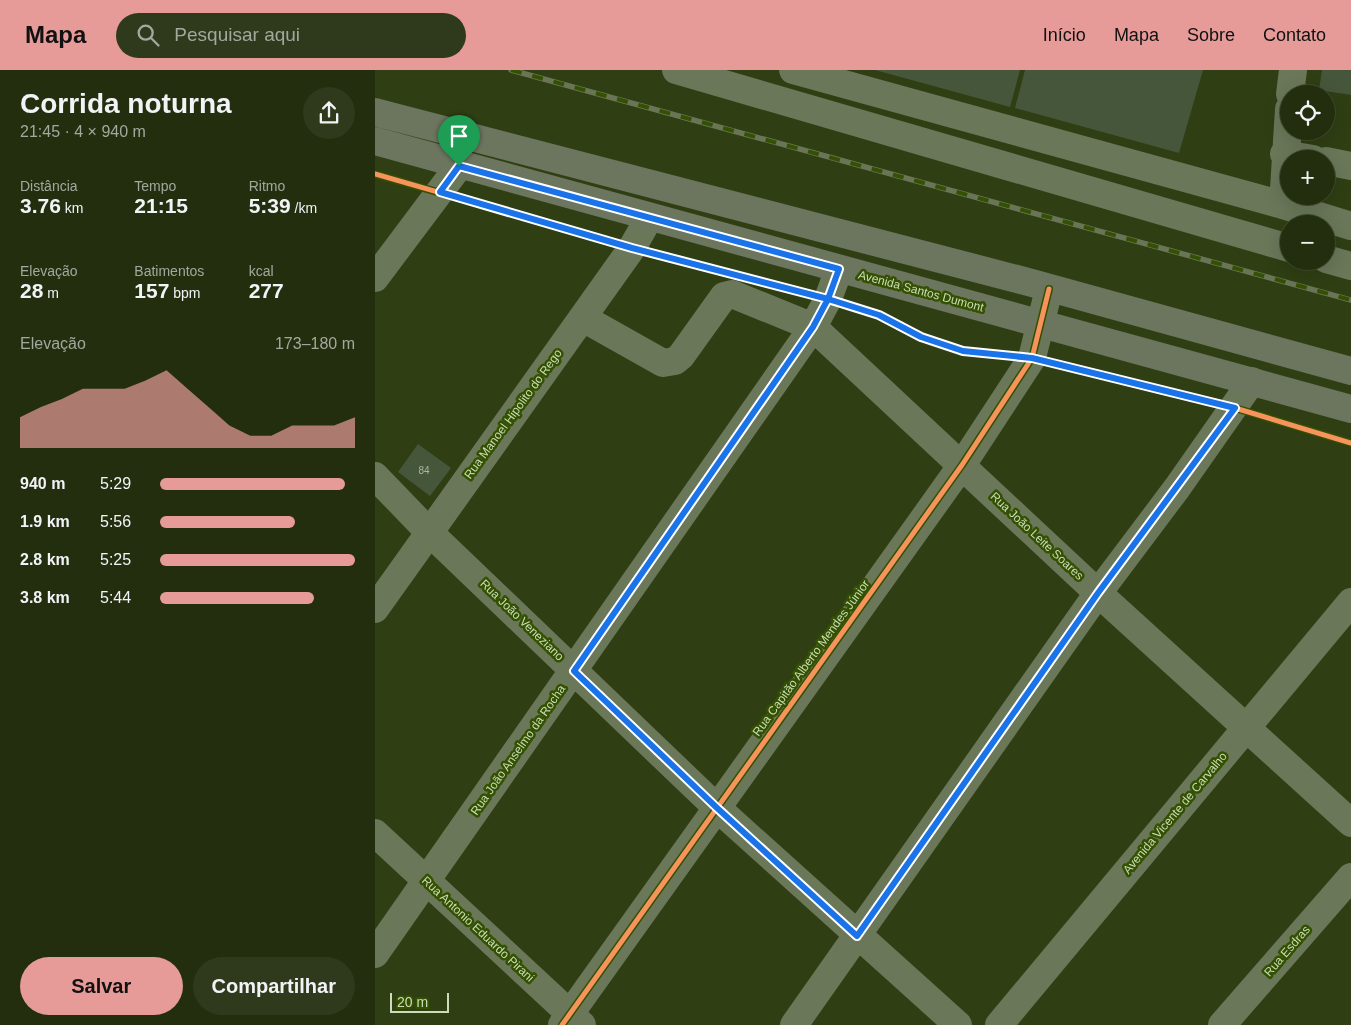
<!DOCTYPE html>
<html lang="pt">
<head>
<meta charset="utf-8">
<style>
	body { margin:0; font-family:Helvetica,sans-serif; background:#2f3a1c; color:#f1f3f6; height:100vh; display:flex; flex-direction:column; font-size:19px; white-space:nowrap }
	* { box-sizing:border-box; margin:0 }
	p { font-size:16px; color:#a3a89e }
	.icon { flex:none; width:28px; height:28px; fill:none; stroke:currentColor; stroke-width:2; stroke-linecap:round; stroke-linejoin:round }
	.map { position:relative; flex:1; overflow:hidden }
	.details { display:flex; flex-direction:column; background:#232e0e; width:375px }
	.details>* { flex:none }
	.tools { position:absolute; left:905px; top:15px; display:grid; gap:10px }
	.tools a { display:grid; place-items:center; width:55px; height:55px; border-radius:50%; background:#232e0e; box-shadow:0 5px 20px #0002,0 0 0 1px #404a2e; font-size:25px }
	.scale { position:absolute; left:15px; bottom:12px; width:59px; box-sizing:border-box; padding-left:5px; border:2px solid #cadcb8; border-top:0; font-size:14px; line-height:18px; white-space:nowrap; color:#cadcb8; -webkit-text-stroke:4px #345001; paint-order:stroke }
	.pin { position:absolute; display:grid; place-items:center; width:42px; height:42px; color:#fff; margin:-51px -21px; border-radius:50% 50% 50% 0; rotate:-45deg; box-shadow:0 0 5px #0007 }
	.pin .icon { rotate:45deg }
	.round { display:grid; place-items:center; flex:none; width:52px; height:52px; border-radius:26px; background:#2f3a1c }
	.overview { display:flex; align-items:center; justify-content:space-between; height:85px; padding:0 20px }
	h1 { font-size:28px; font-weight:800; line-height:38px }
	.metrics { display:grid; grid-template-columns:repeat(3,1fr); gap:8px; height:85px; padding:5px 20px }
	.metrics div { display:grid; align-content:center }
	.metrics b { font-size:21px; font-weight:800 }
	.metrics small { font-size:14px; font-weight:400 }
	.metrics p { font-size:14px }
	.chart { height:140px; padding:10px 20px }
	.chart p { display:flex; justify-content:space-between }
	.chart svg { width:100%; height:90px; margin-top:5px; fill:#e69b98; opacity:.7 }
	.cta { display:flex; gap:10px; margin-top:auto; padding:10px 20px }
	.cta a { flex:1; height:58px; border-radius:30px; background:#e69b98; color:#111; font-size:20px; font-weight:800; line-height:58px; text-align:center }
	.cta a+a { background:#2f3a1c; color:#f1f3f6 }
	ul { padding:0 20px; list-style:none; font-size:16px }
	li { display:grid; grid-template-columns:80px 60px 1fr; align-items:center; height:38px }
	li i { height:12px; border-radius:6px; background:#e69b98 }
	header { display:flex; align-items:center; gap:30px; box-sizing:border-box; height:70px; padding:0 25px; background:#e69b98; color:#111 }
	header strong { font-size:24px }
	nav { display:flex; gap:28px; margin-inline-start:auto; font-size:18px }
	.search { width:350px; height:45px; background:#2f3a1c; display:flex; align-items:center; gap:12px; box-sizing:border-box; padding:0 18px; border-radius:28px; color:#a3a89e; font-size:19px }
	main { display:flex; flex:1; min-height:0 }
	.map>svg:first-child { display:block }
</style>
</head>
<body>
<header>
<strong>Mapa</strong>
<div class="search"><svg class="icon" aria-label="search" viewBox="0 0 24 24"><circle cx="10" cy="10" r="6"/><path d="M15 15l6 6"/></svg>Pesquisar aqui</div>
<nav><a>Início</a><a>Mapa</a><a>Sobre</a><a>Contato</a></nav>
</header>
<main>
<section class="details">
<div class="overview"><div><h1>Corrida noturna</h1><p>21:45 · 4 × 940 m</p></div><a class="round"><svg class="icon" aria-label="share" viewBox="0 0 24 24"><path d="M12 15V3M7 8l5-5 5 5M5 13v7h14v-7"/></svg></a></div>
<div class="metrics">
<div><p>Distância</p><b>3.76<small> km</small></b></div>
<div><p>Tempo</p><b>21:15</b></div>
<div><p>Ritmo</p><b>5:39<small> /km</small></b></div>
</div>
<div class="metrics">
<div><p>Elevação</p><b>28<small> m</small></b></div>
<div><p>Batimentos</p><b>157<small> bpm</small></b></div>
<div><p>kcal</p><b>277</b></div>
</div>
<div class="chart"><p><span>Elevação</span>173–180 m</p>
<svg viewBox="0 0 160 44" preserveAspectRatio="none"><path d="M0 44V29L10 24L20 20L30 15L40 15L50 15L60 11L70 6L80 15L90 24L100 33L110 38L120 38L130 33L140 33L150 33L160 29V44z"/></svg>
</div>
<ul>
<li><b>940 m</b>5:29<i style="width:95%"></i></li>
<li><b>1.9 km</b>5:56<i style="width:69%"></i></li>
<li><b>2.8 km</b>5:25<i style="width:100%"></i></li>
<li><b>3.8 km</b>5:44<i style="width:79%"></i></li>
</ul>
<div class="cta"><a>Salvar</a><a>Compartilhar</a></div>
</section>
<div class="map">
<svg width="976" height="955" viewBox="0 0 976 955">
	<rect width="100%" height="100%" fill="#2f3e13"/>
	<path fill="#46563b" d="M500 0H645L635 37Z
		M650 0H828L804 83 640 38Z
		M947 0H976V25L944 20Z
		M43 374 76 398 55 426 23 402Z"/>
	<g fill="none" stroke-linecap="round" stroke-linejoin="round">
		<path stroke="#6a7759" stroke-width="28" d="M301 0 914 178
			M418 0 908 135 976 156
			M915 24 918 0
			M909 84 938 89
			M951 91 976 96
			M908 135 914 39
			M951 189 976 196
			M0 208 84 96
			M208 248 288 293 300 291 306 286 349 226 357 224 438 257 723 523 976 753
			M0 406 54 462 341 737 583 955
			M0 539 257 178 274 148
			M0 763 207 955
			M0 884 438 257 453 229 464 199
			M187 955 587 395 657 288 674 219
			M419 955 723 523 802 418 877 311
			M624 955 976 532
			M847 955 976 807"/>
		<path stroke="#6c755e" stroke-width="28" d="M0 42 657 213 976 301
			M0 71 976 339"/>
		<g stroke="#6a7558" stroke-width="5.5">
			<path id="rail" d="M136 0 976 230"/>
		</g>
		<use href="#rail" stroke="#345001" stroke-width="4" stroke-dasharray="11" stroke-linecap="butt"/>
		<g stroke="#345001" stroke-width="8">
			<path id="cycleway" d="M0 104 257 178 453 229 504 245 547 267 588 281 657 288 860 338 976 373
				M187 955 587 395 657 288 674 219"/>
		</g>
		<use href="#cycleway" stroke="#f8935d" stroke-width="5"/>
	</g>
	<g fill="none" stroke-linecap="round" stroke-linejoin="round">
		<g stroke="#fff" stroke-width="10">
			<path id="route" d="M84 96 464 199 453 229 438 257 199 601 341 737 482 866 723 523 860 338 657 288 588 281 546 267 504 245 453 229 257 178 65 122 84 96"/>
		</g>
		<use href="#route" stroke="#1a73e8" stroke-width="6"/>
	</g>
	<g text-anchor="middle" stroke-width="5" stroke-linejoin="round" paint-order="stroke">
		<g font-size="10" fill="#a9ba99">
			<text x="49" y="404">84</text>
		</g>
		<g font-size="12" fill="#cadcb8" stroke="#345001">
			<text transform="translate(546 221) rotate(15)" y="4">Avenida Santos Dumont</text>
			<text transform="translate(138 344) rotate(-54)" y="4">Rua Manoel Hipolito do Rego</text>
			<text transform="translate(662 466) rotate(43)" y="4">Rua João Leite Soares</text>
			<text transform="translate(147 550) rotate(44)" y="4">Rua João Veneziano</text>
			<text transform="translate(436 588) rotate(-54)" y="4">Rua Capitão Alberto Mendes Júnior</text>
			<text transform="translate(143 680) rotate(-55)" y="4">Rua João Anselmo da Rocha</text>
			<text transform="translate(800 743) rotate(-50)" y="4">Avenida Vicente de Carvalho</text>
			<text transform="translate(103 859) rotate(43)" y="4">Rua Antonio Eduardo Pirani</text>
			<text transform="translate(912 881) rotate(-49)" y="4">Rua Esdras</text>
		</g>
	</g>
</svg>
<div class="tools">
<a><svg class="icon" aria-label="locate" viewBox="0 0 24 24"><circle cx="12" cy="12" r="6"/><path d="M12 2v4M12 18v4M2 12h4M18 12h4"/></svg></a>
<a>+</a>
<a>−</a>
</div>
<div class="scale">20 m</div>
<div class="pin" style="left:84px;top:96px;background:#1e9e55"><svg class="icon" aria-label="arrive" viewBox="0 0 24 24"><path d="M6 21V4h12l-3 4 3 4H6"/></svg></div>
</div>
</main>
</body>
</html>
